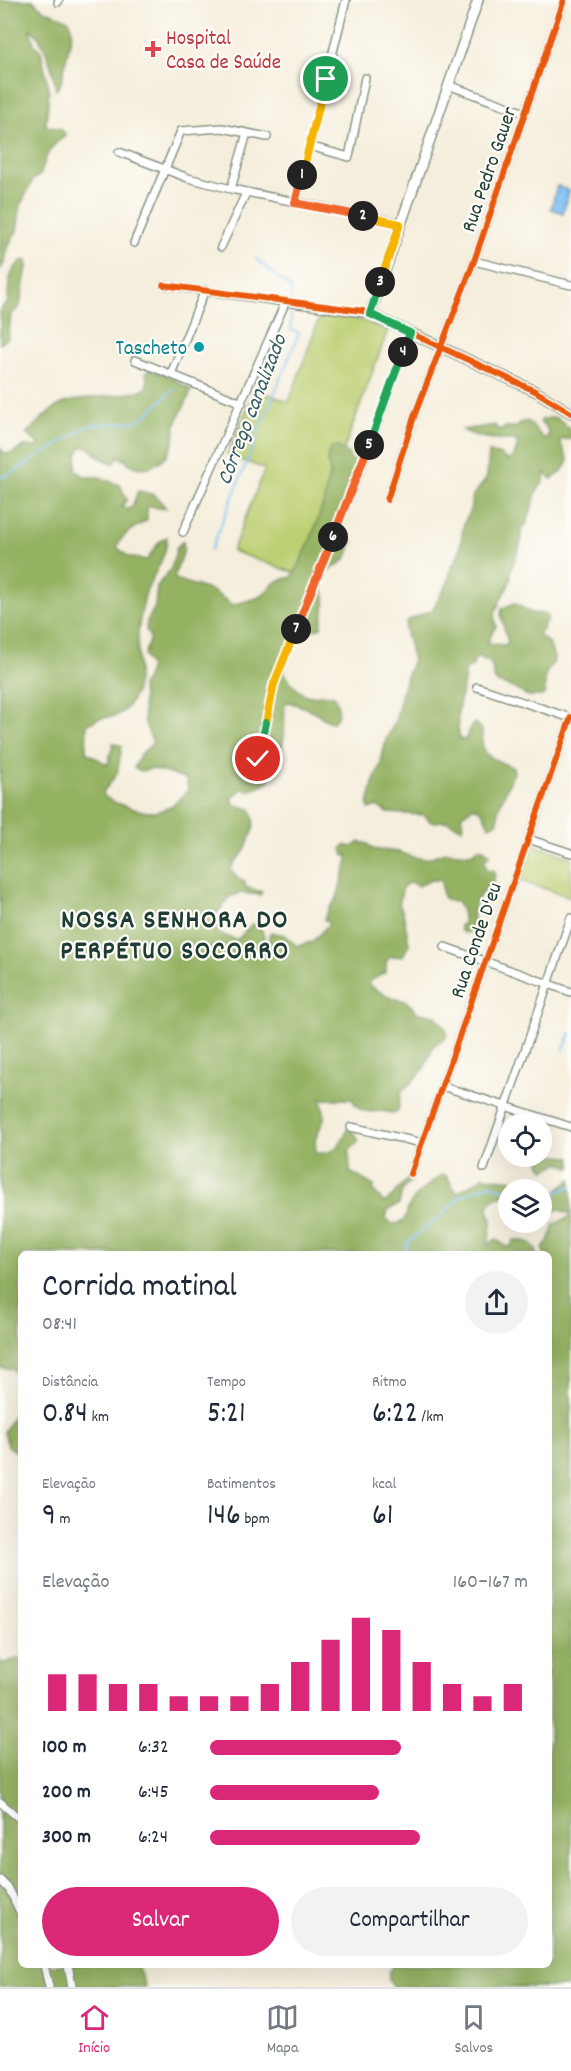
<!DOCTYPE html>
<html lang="pt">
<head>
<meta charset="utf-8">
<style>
	body { margin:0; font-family:Dekko,sans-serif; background:#f2f2f3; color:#1f2937; height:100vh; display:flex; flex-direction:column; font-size:22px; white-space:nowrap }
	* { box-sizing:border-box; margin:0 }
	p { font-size:20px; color:#747a83 }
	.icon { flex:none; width:33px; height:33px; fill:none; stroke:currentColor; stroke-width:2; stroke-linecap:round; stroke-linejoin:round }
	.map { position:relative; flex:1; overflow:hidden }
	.panel { position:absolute; left:18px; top:1251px; width:534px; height:717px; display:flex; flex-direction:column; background:#fff; border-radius:9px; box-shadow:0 6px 24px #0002 }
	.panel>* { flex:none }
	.fabs { position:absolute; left:498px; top:1113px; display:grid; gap:12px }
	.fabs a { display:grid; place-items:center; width:54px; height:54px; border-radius:50%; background:#fff; box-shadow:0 6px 24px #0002; font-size:30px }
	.pin { position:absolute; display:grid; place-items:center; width:51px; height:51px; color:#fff; margin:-26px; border:3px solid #fff; border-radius:50%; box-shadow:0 2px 6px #0007 }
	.km { position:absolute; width:30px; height:30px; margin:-15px; border-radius:50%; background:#222; color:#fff; font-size:16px; line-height:30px; text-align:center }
	.round { display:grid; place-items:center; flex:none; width:63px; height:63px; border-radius:32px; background:#f2f2f3 }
	.summary { display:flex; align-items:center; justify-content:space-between; height:102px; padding:0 24px }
	h1 { font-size:33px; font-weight:600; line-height:45px }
	.metrics { display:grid; grid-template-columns:repeat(3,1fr); gap:9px; height:102px; padding:6px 24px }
	.metrics div { display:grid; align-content:center }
	.metrics b { font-size:30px; font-weight:600 }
	.metrics small { font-size:16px; font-weight:400 }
	.metrics p { font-size:16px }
	.chart { height:168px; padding:12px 24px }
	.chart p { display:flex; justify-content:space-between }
	.chart svg { width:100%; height:108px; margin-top:6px; stroke:#db2777; stroke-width:6 }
	.button { display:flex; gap:12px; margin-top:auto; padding:12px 24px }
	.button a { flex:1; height:69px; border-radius:36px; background:#db2777; color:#fff; font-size:24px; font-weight:600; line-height:69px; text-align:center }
	.button a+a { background:#f2f2f3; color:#1f2937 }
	ul { padding:0 24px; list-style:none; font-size:20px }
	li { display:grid; grid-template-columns:96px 72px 1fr; align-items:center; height:45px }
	li i { height:15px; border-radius:8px; background:#db2777 }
	.tab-bar { display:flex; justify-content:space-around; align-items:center; height:84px; border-top:2px solid #e0e1e3; background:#fff; font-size:16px; color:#747a83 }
	.tab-bar a { display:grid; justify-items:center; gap:3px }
	.tab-bar .on { color:#db2777 }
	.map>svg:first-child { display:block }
</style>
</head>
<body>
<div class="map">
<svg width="571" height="1987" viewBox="0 0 571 1987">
	<rect width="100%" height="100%" fill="#fdfcf7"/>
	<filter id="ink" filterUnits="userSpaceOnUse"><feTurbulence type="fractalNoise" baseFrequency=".0167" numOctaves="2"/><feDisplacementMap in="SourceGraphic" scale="12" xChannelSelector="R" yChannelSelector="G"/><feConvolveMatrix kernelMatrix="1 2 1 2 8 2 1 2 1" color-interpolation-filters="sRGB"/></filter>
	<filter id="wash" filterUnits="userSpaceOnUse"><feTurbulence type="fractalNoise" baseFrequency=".008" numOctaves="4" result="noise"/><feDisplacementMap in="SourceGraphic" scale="24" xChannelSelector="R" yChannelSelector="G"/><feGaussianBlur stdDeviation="1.35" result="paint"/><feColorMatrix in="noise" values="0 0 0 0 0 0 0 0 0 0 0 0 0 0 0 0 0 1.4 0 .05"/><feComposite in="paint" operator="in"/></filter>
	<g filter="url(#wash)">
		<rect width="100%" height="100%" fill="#f5eedc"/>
		<path fill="#bccf72" stroke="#6e8653" stroke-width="1.5" d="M321 313 345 315 388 330 298 574 232 551 265 469 228 455 255 389 289 402Z
			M534 845 571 857V897L520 881Z"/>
		<path fill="#95b264" stroke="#5a784c" stroke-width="1.5" d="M0 0H33C43 15 66 15 70 22 72 24 71 29 72 32L61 83 56 90C54 73 44 37 30 29L34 44 41 51 49 89 46 126 61 129 66 136C50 144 45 157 41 174L33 180 21 204 17 231 8 247 5 262 0 270Z
			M23 260 27 261V267L20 306 11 315 8 338 0 344V309L8 302C8 286 8 270 23 260Z
			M148 370 166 374 191 390C188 402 180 412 176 424 175 430 175 437 173 443 169 458 151 473 134 466 128 463 123 459 118 456L115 463C104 461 95 456 89 447H81L77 455 76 470 86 477H99L120 485 127 500 121 507 128 509 132 507 138 491 155 495 166 508C159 510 154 505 147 507V520C136 527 121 534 117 547L129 557 147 560 159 542 167 537C167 556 154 573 147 589 143 600 141 614 139 625 134 650 145 681 130 703 115 725 104 711 87 725L86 752 108 765 113 743 122 746 117 774 103 792 104 796C113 803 142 813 153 812 166 812 182 799 188 790L187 781 183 778 153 769 139 771 134 768 140 755 153 743 144 721 142 684 145 681 150 667 144 655 150 638 146 630 147 621 155 607 157 586 171 569 177 547 183 541C186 554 177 565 174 578L178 580 212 591 233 605 260 597 277 581 292 577C306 554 316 527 324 501 327 492 325 481 331 474 327 464 325 456 332 447H338L348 453 350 459 356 462 358 469 336 537H349L352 541C347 569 335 562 317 580 332 601 323 605 321 627L315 630 304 624 299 625 280 666C287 677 297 695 311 696 320 696 325 693 334 696 338 704 342 715 333 722 323 721 322 715 315 712 307 708 298 705 289 702L285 704C284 715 285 726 284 737 281 759 270 796 242 789L233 797 232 801 235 805 251 809 254 820 253 833C247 839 248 847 243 853 238 860 233 861 231 870L236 877 245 882V887L262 892 260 895 241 893 229 897 227 901 213 918 219 934 237 940 252 924H257L260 926 266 942 269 940V935L271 932 284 935 297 946 312 942 328 925V922L324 920 329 909 337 898 348 859V855L344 856 342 848 345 845 353 847 360 842 368 844 372 849 399 852 412 857 426 859 445 852 472 854 478 848 483 849 490 854 484 861 487 870 495 871 494 882C484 889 474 900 473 914 472 922 473 925 469 932L464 933 460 930V925L463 923C464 915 461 907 457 901L452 902 443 897 441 880H431L418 886 410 882 403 886 399 904 403 912 409 944 403 956 389 957 386 963V972L370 981 369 985 388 997 406 1001 418 1013 435 1015 446 1029V1038L434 1045 424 1069 401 1093 398 1111 394 1113C389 1113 384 1111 380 1111 366 1113 359 1112 352 1099H321L325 1116 315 1140 316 1153C335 1155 341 1144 348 1128L355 1133 359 1141 349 1151 350 1172 374 1186V1191L384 1203C397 1195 397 1187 408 1179L411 1181 402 1191 399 1204 388 1210 386 1218 392 1224C394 1224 400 1223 402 1222 407 1219 406 1210 410 1205 417 1192 430 1184 442 1175L446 1176 457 1193 483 1177 513 1180 515 1183 513 1189 508 1190V1193C495 1198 481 1203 492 1219L488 1245 496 1239 506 1247H510L514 1240C524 1240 535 1242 537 1254H21V1377L12 1369 0 1368V448L5 454 13 453 24 446 37 447 40 445 26 434C38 423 47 411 62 404 81 396 136 397 146 387 149 383 147 378 146 374Z
			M554 417 563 422 571 430V439L559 440 568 460C565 468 560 476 551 479L545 473 544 481 537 491 527 523 521 530C523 547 516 552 512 567 510 572 511 577 510 581 505 596 490 610 496 626L488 641 491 644 505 645 508 642 501 616 502 608 515 603 531 613 545 614 548 617 546 622 543 624 544 628 539 635 549 644 554 658 553 663 545 675V693L542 696H528L511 687 498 683 495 680 491 663 479 657 475 659 472 667 466 669C463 694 453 714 460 739L465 740 472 725 476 723 482 730C480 760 491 756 513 768L514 772 498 809V822L489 826 482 811 474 806 461 816 464 824 462 828 446 821 431 822 424 815 388 813 377 806 369 809 368 805 373 783 380 766 386 740 395 722 406 677 413 660 405 629 407 621 432 610 448 583 451 569 459 553 464 523 470 511 473 495 485 481 487 477 489 452 501 455 508 461C515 456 519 448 516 440 499 440 478 439 463 430L495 425 497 429 502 430 505 427H518L520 423 528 421 543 438 547 437 549 433 545 425 541 424V420Z
			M542 1155 571 1157V1168L560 1163 544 1170 540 1163Z
			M571 1179V1215L559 1209 546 1214 542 1211V1199L552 1196Z
			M571 1216V1987H395L389 1981V1972L393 1965H549V1254H544L543 1249 552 1234 553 1225Z
			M21 1401V1455L8 1446 4 1432Z
			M0 1659 1 1664 17 1659H21V1965H137L145 1987H0Z"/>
		<path fill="#7dbff2" stroke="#4e7e93" stroke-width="1.5" d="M557 186 569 190 563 213 551 209Z"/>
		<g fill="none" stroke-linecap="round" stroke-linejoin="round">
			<path stroke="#7dbff2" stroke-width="2" d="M0 477 7 476 88 426 138 421 150 412 174 388
				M211 550 299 333 291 330V288L256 259
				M563 1050 571 1033
				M542 1199 571 1186
				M403 1254 409 1241 449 1209 460 1196 491 1184 508 1191"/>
		</g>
	</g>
	<g filter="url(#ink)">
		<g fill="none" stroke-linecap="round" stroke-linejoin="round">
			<g stroke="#8a9688" stroke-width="10">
				<path id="street" d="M58 2 59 0
					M448 85 525 113
					M309 146 349 157 365 78
					M119 152 188 178 231 189 400 223
					M231 189 247 133
					M295 203 346 0
					M134 243 181 131 222 128 267 137
					M221 247 246 193
					M474 261 571 285
					M163 285 370 314
					M135 360 242 403
					M171 374 205 290
					M387 500 415 414 474 261 564 0
					M183 532 286 301
					M477 687 571 718
					M258 759 274 684 368 450 410 333
					M528 839 571 853
					M445 947 571 992
					M442 1086 571 1127
					M351 1127 422 1143
					M484 1168 571 918
					M411 1174 571 717
					M0 1802 21 1820
					M0 1880 9 1889 21 1914
					M44 1965 49 1987
					M68 1965 72 1987"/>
			</g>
			<g stroke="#8a9688" stroke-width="12">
				<path id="secondary" d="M478 0 370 314 535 391 571 413"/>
			</g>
			<use href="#street" stroke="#fff" stroke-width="7"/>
			<use href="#secondary" stroke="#fff" stroke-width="9"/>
			<g stroke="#fdfcf7" stroke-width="10">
				<path id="cycleway" d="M163 285 363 311 535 391 571 413
					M387 500 415 414 474 261 564 0
					M411 1174 571 717"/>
			</g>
			<use href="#cycleway" stroke="#e8590c" stroke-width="6"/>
		</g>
	</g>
	<g fill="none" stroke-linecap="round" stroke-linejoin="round" filter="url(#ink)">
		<g stroke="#fff" stroke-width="12">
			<path id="split-1" d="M302 175 326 79"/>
		</g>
		<g stroke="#fff" stroke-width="12">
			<path id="split-2" d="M302 175 295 203 363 216"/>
		</g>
		<g stroke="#fff" stroke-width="12">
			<path id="split-3" d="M363 216 400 224 380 282"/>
		</g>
		<g stroke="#fff" stroke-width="12">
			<path id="split-4" d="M380 282 370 314 410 333 403 352"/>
		</g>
		<g stroke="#fff" stroke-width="12">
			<path id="split-5" d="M369 445 403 352"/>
		</g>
		<g stroke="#fff" stroke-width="12">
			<path id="split-6" d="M333 537 369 445"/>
		</g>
		<g stroke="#fff" stroke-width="12">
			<path id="split-7" d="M296 629 333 537"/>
		</g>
		<g stroke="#fff" stroke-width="12">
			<path id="split-8" d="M266 723 274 684 296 629"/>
		</g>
		<g stroke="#fff" stroke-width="12">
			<path id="split-9" d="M258 759 266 723"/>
		</g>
		<use href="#split-1" stroke="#f5b400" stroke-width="8"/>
		<use href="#split-2" stroke="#f0652b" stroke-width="8"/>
		<use href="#split-3" stroke="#f5b400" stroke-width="8"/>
		<use href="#split-4" stroke="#22a559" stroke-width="8"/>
		<use href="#split-5" stroke="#22a559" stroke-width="8"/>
		<use href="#split-6" stroke="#f0652b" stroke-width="8"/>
		<use href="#split-7" stroke="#f0652b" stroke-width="8"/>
		<use href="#split-8" stroke="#f5b400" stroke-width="8"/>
		<use href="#split-9" stroke="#22a559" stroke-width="8"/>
	</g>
	<path fill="#e0444e" stroke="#fdfcf7" stroke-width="2" d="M150 40h6v6h6v6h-6v6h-6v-6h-6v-6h6z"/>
	<circle fill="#0f9aa8" stroke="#fdfcf7" stroke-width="2" cx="199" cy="347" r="6"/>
	<g text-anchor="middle" stroke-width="4.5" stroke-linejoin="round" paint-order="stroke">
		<g font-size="21" fill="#be3a42" stroke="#fdfcf7" text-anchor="start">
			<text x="166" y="44">Hospital<tspan x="166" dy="24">Casa de Saúde</tspan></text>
		</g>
		<g font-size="21" fill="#1f3d34" stroke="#fdfcf7">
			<text transform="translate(488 169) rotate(-71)" y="7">Rua Pedro Gauer</text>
			<text transform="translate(475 940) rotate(-71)" y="7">Rua Conde D'eu</text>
		</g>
		<g font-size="21" fill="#0d838f" stroke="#fdfcf7" text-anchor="end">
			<text x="187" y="354">Tascheto</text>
		</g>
		<g font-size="22" font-style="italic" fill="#365e64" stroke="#fdfcf7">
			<text transform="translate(250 409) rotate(-69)" y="8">Córrego canalizado</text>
		</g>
		<g font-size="27" font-weight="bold" letter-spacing="1.5" fill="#1f3d34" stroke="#fdfcf7">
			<text x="175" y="927">NOSSA SENHORA DO<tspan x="175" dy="31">PERPÉTUO SOCORRO</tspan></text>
		</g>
	</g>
</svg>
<div class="fabs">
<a><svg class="icon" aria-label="locate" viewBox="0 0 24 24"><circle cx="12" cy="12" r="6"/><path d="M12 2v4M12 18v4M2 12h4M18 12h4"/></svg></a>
<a><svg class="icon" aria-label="layers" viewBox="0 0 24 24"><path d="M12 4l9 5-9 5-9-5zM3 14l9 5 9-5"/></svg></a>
</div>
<div class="pin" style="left:326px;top:79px;background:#1e9e55"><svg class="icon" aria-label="arrive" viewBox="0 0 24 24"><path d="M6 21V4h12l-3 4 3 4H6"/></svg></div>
<div class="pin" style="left:258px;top:759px;background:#d93025"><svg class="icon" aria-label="check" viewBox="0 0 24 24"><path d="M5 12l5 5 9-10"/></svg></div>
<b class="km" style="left:302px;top:175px">1</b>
<b class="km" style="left:363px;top:216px">2</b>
<b class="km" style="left:380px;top:282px">3</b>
<b class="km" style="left:403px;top:352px">4</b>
<b class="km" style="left:369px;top:445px">5</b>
<b class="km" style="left:333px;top:537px">6</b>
<b class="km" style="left:296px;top:629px">7</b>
<section class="panel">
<div class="summary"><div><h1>Corrida matinal</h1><p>08:41</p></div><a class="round"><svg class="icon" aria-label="share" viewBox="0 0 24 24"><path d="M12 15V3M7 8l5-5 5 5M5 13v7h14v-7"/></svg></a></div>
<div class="metrics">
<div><p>Distância</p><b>0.84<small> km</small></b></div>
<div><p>Tempo</p><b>5:21</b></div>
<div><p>Ritmo</p><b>6:22<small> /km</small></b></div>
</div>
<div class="metrics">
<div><p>Elevação</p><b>9<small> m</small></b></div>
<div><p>Batimentos</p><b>146<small> bpm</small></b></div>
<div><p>kcal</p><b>61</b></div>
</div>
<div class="chart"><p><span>Elevação</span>160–167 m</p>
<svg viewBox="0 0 160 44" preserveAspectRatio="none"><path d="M5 44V29M15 44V29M25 44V33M35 44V33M45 44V38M55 44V38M65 44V38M75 44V33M85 44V24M95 44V15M105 44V6M115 44V11M125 44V24M135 44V33M145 44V38M155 44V33"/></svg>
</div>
<ul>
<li><b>100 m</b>6:32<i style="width:60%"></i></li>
<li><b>200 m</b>6:45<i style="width:53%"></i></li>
<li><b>300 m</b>6:24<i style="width:66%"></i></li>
</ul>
<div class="button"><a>Salvar</a><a>Compartilhar</a></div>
</section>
</div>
<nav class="tab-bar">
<a class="on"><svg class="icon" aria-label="home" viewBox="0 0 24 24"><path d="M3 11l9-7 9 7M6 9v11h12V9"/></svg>Início</a>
<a><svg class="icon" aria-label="map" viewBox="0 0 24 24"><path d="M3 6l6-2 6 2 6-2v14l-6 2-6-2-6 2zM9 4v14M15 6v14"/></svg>Mapa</a>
<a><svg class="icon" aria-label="saved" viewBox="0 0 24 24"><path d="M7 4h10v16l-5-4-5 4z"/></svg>Salvos</a>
</nav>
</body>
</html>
